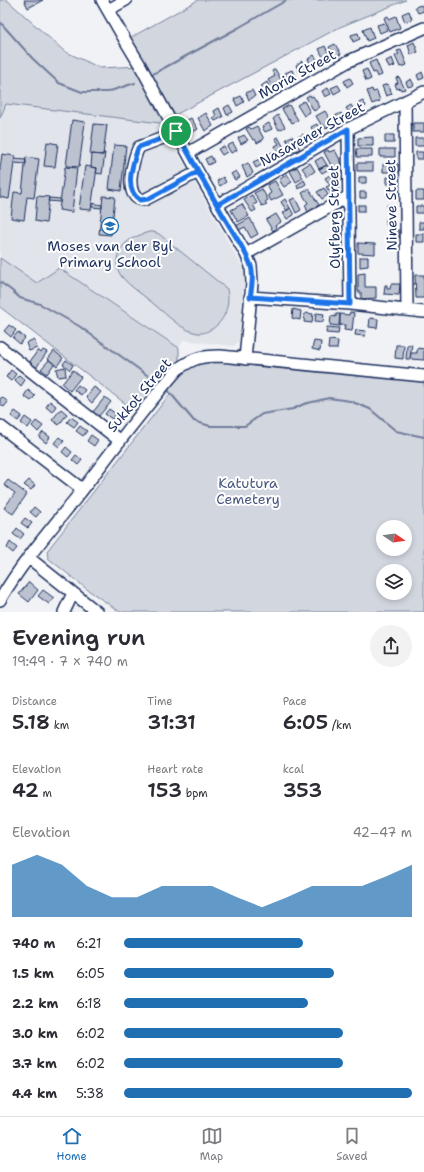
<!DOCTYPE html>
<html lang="en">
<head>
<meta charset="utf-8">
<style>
	body { margin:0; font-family:"Shantell Sans",sans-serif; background:#f2f2f3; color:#2b2b33; height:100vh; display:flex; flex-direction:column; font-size:15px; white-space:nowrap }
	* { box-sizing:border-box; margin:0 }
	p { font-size:13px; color:#7c7c81 }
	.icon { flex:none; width:22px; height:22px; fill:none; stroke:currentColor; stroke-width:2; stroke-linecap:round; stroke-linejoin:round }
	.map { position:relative; height:612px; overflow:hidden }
	.side { display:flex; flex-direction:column; background:#fff; flex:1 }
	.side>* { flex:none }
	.needle { width:26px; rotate:103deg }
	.fabs { position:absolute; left:376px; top:520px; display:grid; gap:8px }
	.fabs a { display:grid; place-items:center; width:36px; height:36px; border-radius:50%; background:#fff; box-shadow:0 2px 6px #0003; font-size:20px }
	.pin { position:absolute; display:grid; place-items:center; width:34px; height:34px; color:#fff; margin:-17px; border:2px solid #fff; border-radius:50%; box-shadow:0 1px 4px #0007 }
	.round { display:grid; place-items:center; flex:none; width:42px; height:42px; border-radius:21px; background:#f2f2f3 }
	.head { display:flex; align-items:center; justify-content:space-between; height:68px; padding:0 12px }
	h1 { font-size:22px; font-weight:600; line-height:30px }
	.stats { display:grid; grid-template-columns:repeat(3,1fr); gap:6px; height:68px; padding:4px 12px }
	.stats div { display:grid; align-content:center }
	.stats b { font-size:20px; font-weight:600 }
	.stats small { font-size:11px; font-weight:400 }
	.stats p { font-size:11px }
	.chart { height:112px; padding:8px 12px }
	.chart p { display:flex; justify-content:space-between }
	.chart svg { width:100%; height:72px; margin-top:4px; fill:#1f6fb2; opacity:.7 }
	ul { padding:0 12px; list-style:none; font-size:13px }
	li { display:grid; grid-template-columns:64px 48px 1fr; align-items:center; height:30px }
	li i { height:10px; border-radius:5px; background:#1f6fb2 }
	.menu { display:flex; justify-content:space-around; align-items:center; height:56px; border-top:1px solid #e1e1e2; background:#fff; font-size:11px; color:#7c7c81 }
	.menu a { display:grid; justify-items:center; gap:2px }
	.menu .on { color:#1f6fb2 }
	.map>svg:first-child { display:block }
</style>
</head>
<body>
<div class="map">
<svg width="424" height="612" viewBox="0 0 424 612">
	<rect width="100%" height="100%" fill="#f1f2f5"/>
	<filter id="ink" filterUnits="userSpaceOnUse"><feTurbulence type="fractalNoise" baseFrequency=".025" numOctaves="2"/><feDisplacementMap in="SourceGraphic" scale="8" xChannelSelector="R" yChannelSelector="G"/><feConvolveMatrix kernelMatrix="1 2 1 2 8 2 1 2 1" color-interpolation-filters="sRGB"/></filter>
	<g filter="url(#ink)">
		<path fill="#e1e4ea" d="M6 104 160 123 164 128 245 272 239 341 233 346 183 340 179 348 59 268 38 283 0 258V118Z"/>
		<path fill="#d2d6df" stroke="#76829e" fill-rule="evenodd" d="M0 0H7L64 51 100 68 140 66 170 118 160 123 6 104 0 118Z
			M198 0H406L340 27 175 115 130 38Z
			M149 232H154L159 234 227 289C230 304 226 320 212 329 208 331 203 334 198 333 182 331 167 315 155 305 146 297 129 286 122 277 118 272 116 266 117 260 120 242 133 237 149 232Z
			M0 258 37 283 59 268 179 348V367L200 357 424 376V612H120L88 590 48 558 47 551 170 394 165 387 140 415 0 307ZM383 527H405V549H383ZM383 571H405V593H383Z"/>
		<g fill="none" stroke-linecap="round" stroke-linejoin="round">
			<path stroke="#707c9a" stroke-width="2" d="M0 22 33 59 59 83 82 92H107L135 83
				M151 75 238 28 287 0
				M0 282 11 290 20 298 40 304 79 326 158 383
				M166 388 194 421 210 426H245L262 414 293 409 304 404 329 398 350 401 370 409 396 431 424 437"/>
		</g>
		<path fill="#bcc2d0" stroke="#1b2f5e" d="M24 0H43L28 8Z
			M421 5 424 11 418 13 415 7Z
			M409 11 412 19 405 22 402 14Z
			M388 16 389 19 396 16 400 28 390 32 384 18Z
			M384 23 387 30 380 33 377 25Z
			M370 27 374 38 367 41 363 30Z
			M358 33 360 39 353 42 351 35Z
			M414 42 418 52 411 55 408 45Z
			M335 44 341 54 335 57 329 47Z
			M325 46 331 58 325 61 319 49Z
			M401 50 407 65 400 67 395 56 399 54 397 51Z
			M314 55 318 61 311 65 308 59Z
			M392 58 395 66 389 68 386 61Z
			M376 60 382 75 377 77 375 72 373 73 369 63Z
			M302 61 306 68 299 72 296 65Z
			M275 69 284 85 277 89 275 84 272 86 268 80 275 76 272 71Z
			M367 69 371 79 366 81 362 71Z
			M292 70 296 79 289 82 285 73Z
			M422 72 424 78 419 80 417 75Z
			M399 77 405 89 401 90 400 88 397 89 395 84 398 83 396 78Z
			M350 78 353 83 347 87 344 81Z
			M411 79 414 85 408 87 406 82Z
			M267 82 271 90 265 93 261 86Z
			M388 84 392 94 386 96 382 86Z
			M338 85 341 90 334 94 331 88Z
			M328 88 331 94 325 97 322 91Z
			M372 89 373 92 377 91 380 101 372 104 367 91Z
			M252 90 255 96 249 100 246 93Z
			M310 95 311 97 313 96 320 107 314 111 306 97Z
			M241 96 244 102 237 106 234 99Z
			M304 101 310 112 304 116 297 105Z
			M363 101 366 106 359 110 356 104Z
			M229 105 233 112 227 115 224 108Z
			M289 105 298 120 292 123 289 118 288 119 282 109Z
			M351 105 356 113 351 116 346 108Z
			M219 108 223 117 215 121 213 118 216 116 214 111Z
			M325 111 334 126 331 128 329 126 326 129 324 125 322 126 316 116Z
			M206 113 213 126 205 131 198 118Z
			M341 113 344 118 338 122 335 116Z
			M278 115 285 127 279 130 273 119Z
			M191 118 198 129 191 133 184 122Z
			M72 120 85 122 79 167 66 166Z
			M269 123 272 129 265 132 262 127Z
			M413 123H424V132H413Z
			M94 124 107 125 103 155 90 154Z
			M317 124 322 134 316 137 311 127Z
			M257 126 264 139 257 143 255 139 253 140 246 129 249 127 251 129Z
			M303 134 306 140 301 143 298 137Z
			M244 135 248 140 241 144 238 138Z
			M385 135H394V143H385Z
			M292 136 300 149 294 152 286 139Z
			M278 137 287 153 285 154 284 152 279 154 275 146 279 144 275 138Z
			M373 137V146H358V138Z
			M415 138H424V146H415Z
			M47 142 58 144 55 167 44 166Z
			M233 143 237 150 231 153 227 146Z
			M114 145 126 146 121 191 109 189Z
			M224 146 227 152 222 155 218 149Z
			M356 149H372V157H357Z
			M380 149H395V157H380Z
			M328 150 329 152 335 150 343 166 334 171 324 152Z
			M272 152 275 158 269 161 266 156Z
			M416 152H423V159H416Z
			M103 153H105L102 174 96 173 97 168 91 167 92 154 103 155Z
			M2 154 15 156 9 199 0 197V169Z
			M211 156 214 162 208 165 205 159Z
			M26 157 39 159 34 198 27 197 24 220 11 218 14 192 22 193Z
			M322 157 327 165 319 169 315 161Z
			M15 159 26 160V164L14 163Z
			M260 159 263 164 256 168 253 162Z
			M248 163 253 173 247 177 242 166Z
			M310 163 315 171 308 176 302 168Z
			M357 163H373V171H357Z
			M383 164H398V172H383Z
			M327 165 329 169 322 173 319 169Z
			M85 166 97 168 91 210 79 209Z
			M65 167 77 168 72 212 59 210Z
			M297 167 303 178 296 182 290 171Z
			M236 171 240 177 235 180 231 174Z
			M287 174 292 182 284 187 279 180Z
			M330 175 339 189 331 194 326 187 330 185 325 178Z
			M223 177 226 182 220 186 217 181Z
			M359 177H366V183H359Z
			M387 177 394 178 393 184H387Z
			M304 180 306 184 298 189 297 185Z
			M275 181 283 195 271 201 268 195 271 193 267 185Z
			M324 188 328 195 322 199 317 192Z
			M262 189 268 200 265 202 267 204 262 206 254 193Z
			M309 189 319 205 308 212 305 205 308 203 302 193Z
			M416 191H424V200H416Z
			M360 192H366V198H360Z
			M387 192H393V198H387Z
			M252 195 257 203 253 205 256 210 252 212 244 200Z
			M37 196 49 197 46 223 35 221Z
			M103 196 115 197 111 235 99 234Z
			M49 198 60 199V202L48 201Z
			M295 198 301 210 296 213 290 200Z
			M285 199 290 208 287 211 281 202Z
			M92 203 102 205V208L92 207Z
			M242 204 249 216 238 222 231 210Z
			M358 205H365V211H358Z
			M387 205H393V211H387Z
			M416 206H424V213H416Z
			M290 208 294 215 287 219 283 213Z
			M276 214 281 222 275 226 276 228 273 231 266 220Z
			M250 218 258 234 251 238 245 227 239 230 236 226Z
			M386 218 393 219V225H386Z
			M419 222H424V229H419Z
			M391 230H399V238H391Z
			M416 234H424V242H416Z
			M358 243 375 244V254L358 253Z
			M360 257H368V266L360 267Z
			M365 273V287H376V298L361 299V292H358V274Z
			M415 275H424V298H416Z
			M391 284H400L399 295 384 294 385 285H387V289H390Z
			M293 309 301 311 300 320 292 318Z
			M350 312 354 313 352 331 344 330 345 325H339L340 314 349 315Z
			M305 313 313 314 312 323 304 322Z
			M316 313 324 314 323 322 315 321Z
			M336 314H340V326L330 325 331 316 336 317Z
			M370 318 378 319 377 328 369 327Z
			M9 325 16 330 11 337 4 331Z
			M327 327 339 328 338 334 326 333Z
			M356 330 366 331 365 336 355 335Z
			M18 332 25 338 20 344 13 338Z
			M34 339 37 348 29 351 26 343Z
			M329 340 338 341 337 349H328Z
			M314 341 321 342 320 351 312 349Z
			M412 344 410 359H406L407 345Z
			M396 345H404L403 359 395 358Z
			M417 348 424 349V360L410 359 411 353H417Z
			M38 350 41 353 43 350 47 352 36 368 29 363Z
			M54 351 63 358 57 366 48 359Z
			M49 360 54 364 47 374 41 369Z
			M66 360 73 365 70 370 63 364Z
			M65 367 66 376 58 377 56 369Z
			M11 370 16 374 11 381 6 377Z
			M73 370 81 377 70 391 62 384Z
			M19 375 25 380 21 386 15 380Z
			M78 385 85 390 81 395 74 390Z
			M94 387 101 392 92 403 86 397Z
			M28 390 35 396 31 401 24 396Z
			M2 397 8 402 4 407 0 404V399Z
			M105 397 111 402 98 417 93 412Z
			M50 401 56 406 52 412 46 407Z
			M61 409 67 414 59 425 52 420Z
			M109 409 116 414 112 419 105 414Z
			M15 411 22 416 18 421 11 416Z
			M25 417 32 422 28 428 21 423Z
			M71 417 78 422 74 427 67 422Z
			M36 421 43 426 38 432 32 426Z
			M80 426 87 431 83 436 76 431Z
			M43 432 50 437 46 443 39 437Z
			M91 435 98 440 94 446 87 441Z
			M59 437 64 441 59 447 54 443Z
			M66 447 72 452 68 457 62 452Z
			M76 455 82 460 78 465 72 460Z
			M8 480 27 494 13 514 4 508 15 493 4 485Z
			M29 480 35 485 31 490 24 485Z
			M34 507 40 512 36 517 30 512Z
			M25 518 32 523 28 528 21 523Z
			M17 528 24 534 20 539 13 534Z
			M10 542 17 548 13 553 7 548Z
			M29 582 38 590 29 602 19 594Z
			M43 590 54 598 49 604 38 596Z"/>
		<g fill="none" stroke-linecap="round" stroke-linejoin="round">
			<g stroke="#1b2f5e" stroke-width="14">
				<path id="minor" d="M102 0 125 40 140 65 198 172 246 254 251 266 252 283 245 359
					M108 10 126 0
					M405 101 407 309
					M348 129 350 304
					M176 131 163 138 139 147C133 158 122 200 144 200L198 172
					M188 153 349 61 424 28
					M217 205 348 129 424 92
					M246 254 349 196
					M250 297 350 304 424 312
					M0 347 120 441
					M0 426 82 489
					M29 558 97 612
					M0 600C22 562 52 528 80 493 112 451 143 409 178 369 193 358 201 356 220 356L424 376
					M64 612 73 593"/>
			</g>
			<use href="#minor" stroke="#fff" stroke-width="11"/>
		</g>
	</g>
	<g fill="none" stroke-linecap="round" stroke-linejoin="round" filter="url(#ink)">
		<g stroke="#fff" stroke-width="8">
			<path id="route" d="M176 131C192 160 208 189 224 217 233 233 245 249 251 266 254 276 252 287 250 297L350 304 348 129 217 205 198 172 148 199 140 200C123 190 133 163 138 148L139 147 163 138 176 131"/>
		</g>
		<use href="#route" stroke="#1a73e8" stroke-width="5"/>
	</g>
	<defs>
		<g id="school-ring" transform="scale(0.9)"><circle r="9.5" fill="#fff" stroke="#1f6fb2" stroke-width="1.5"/><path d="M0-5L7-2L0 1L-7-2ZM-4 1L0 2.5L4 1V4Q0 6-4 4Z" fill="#1f6fb2"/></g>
	</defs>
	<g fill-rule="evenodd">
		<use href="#school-ring" x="110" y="226"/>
	</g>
	<g text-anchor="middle" stroke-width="4" stroke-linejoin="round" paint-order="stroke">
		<g font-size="14" fill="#1b2f5e" stroke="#fff">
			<text transform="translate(297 74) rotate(-29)" y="5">Moria Street</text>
			<text transform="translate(312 134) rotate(-29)" y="5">Nasarener Street</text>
			<text transform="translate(391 205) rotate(-91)" y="5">Nineve Street</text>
			<text transform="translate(334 217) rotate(-91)" y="5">Olyfberg Street</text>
			<text transform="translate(139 395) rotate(-50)" y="5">Sukkot Street</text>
		</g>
		<g font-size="14" fill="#1b2f5e" stroke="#fff">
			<text x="110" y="251">Moses van der Byl<tspan x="110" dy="16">Primary School</tspan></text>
		</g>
		<g font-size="14" fill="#49597e" stroke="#fff">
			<text x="248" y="488">Katutura<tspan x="248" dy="16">Cemetery</tspan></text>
		</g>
	</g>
</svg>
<div class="fabs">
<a><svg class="needle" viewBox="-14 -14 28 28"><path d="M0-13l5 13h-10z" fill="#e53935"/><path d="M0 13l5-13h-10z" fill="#7c7c81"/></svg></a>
<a><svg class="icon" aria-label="layers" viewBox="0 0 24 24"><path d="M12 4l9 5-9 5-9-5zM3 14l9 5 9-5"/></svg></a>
</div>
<div class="pin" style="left:176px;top:131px;background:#1e9e55"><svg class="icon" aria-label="arrive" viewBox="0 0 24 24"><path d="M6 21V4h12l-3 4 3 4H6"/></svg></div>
</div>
<section class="side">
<div class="head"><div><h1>Evening run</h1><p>19:49 · 7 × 740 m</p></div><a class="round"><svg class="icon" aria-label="share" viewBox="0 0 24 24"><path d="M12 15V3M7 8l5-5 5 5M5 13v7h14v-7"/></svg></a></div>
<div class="stats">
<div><p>Distance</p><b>5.18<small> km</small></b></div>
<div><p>Time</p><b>31:31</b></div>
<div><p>Pace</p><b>6:05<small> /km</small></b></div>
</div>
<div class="stats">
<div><p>Elevation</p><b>42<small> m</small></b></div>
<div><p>Heart rate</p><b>153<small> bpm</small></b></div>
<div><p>kcal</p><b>353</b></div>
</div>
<div class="chart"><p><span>Elevation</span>42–47 m</p>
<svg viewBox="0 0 160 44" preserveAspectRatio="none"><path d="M0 44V12L10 6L20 12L30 25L40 32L50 32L60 25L70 25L80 25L90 32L100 38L110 32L120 25L130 25L140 25L150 19L160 12V44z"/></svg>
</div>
<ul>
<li><b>740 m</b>6:21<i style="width:62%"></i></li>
<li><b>1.5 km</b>6:05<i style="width:73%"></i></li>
<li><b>2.2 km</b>6:18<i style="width:64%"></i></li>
<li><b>3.0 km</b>6:02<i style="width:76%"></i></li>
<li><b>3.7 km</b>6:02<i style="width:76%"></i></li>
<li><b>4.4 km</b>5:38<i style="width:100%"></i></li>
</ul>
</section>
<nav class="menu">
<a class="on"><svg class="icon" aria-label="home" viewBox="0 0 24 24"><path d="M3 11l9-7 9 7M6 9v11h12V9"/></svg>Home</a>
<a><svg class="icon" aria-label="map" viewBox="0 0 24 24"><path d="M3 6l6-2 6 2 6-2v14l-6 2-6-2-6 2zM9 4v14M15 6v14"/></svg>Map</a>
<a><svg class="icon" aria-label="saved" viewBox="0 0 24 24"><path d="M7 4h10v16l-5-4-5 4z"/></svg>Saved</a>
</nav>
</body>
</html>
